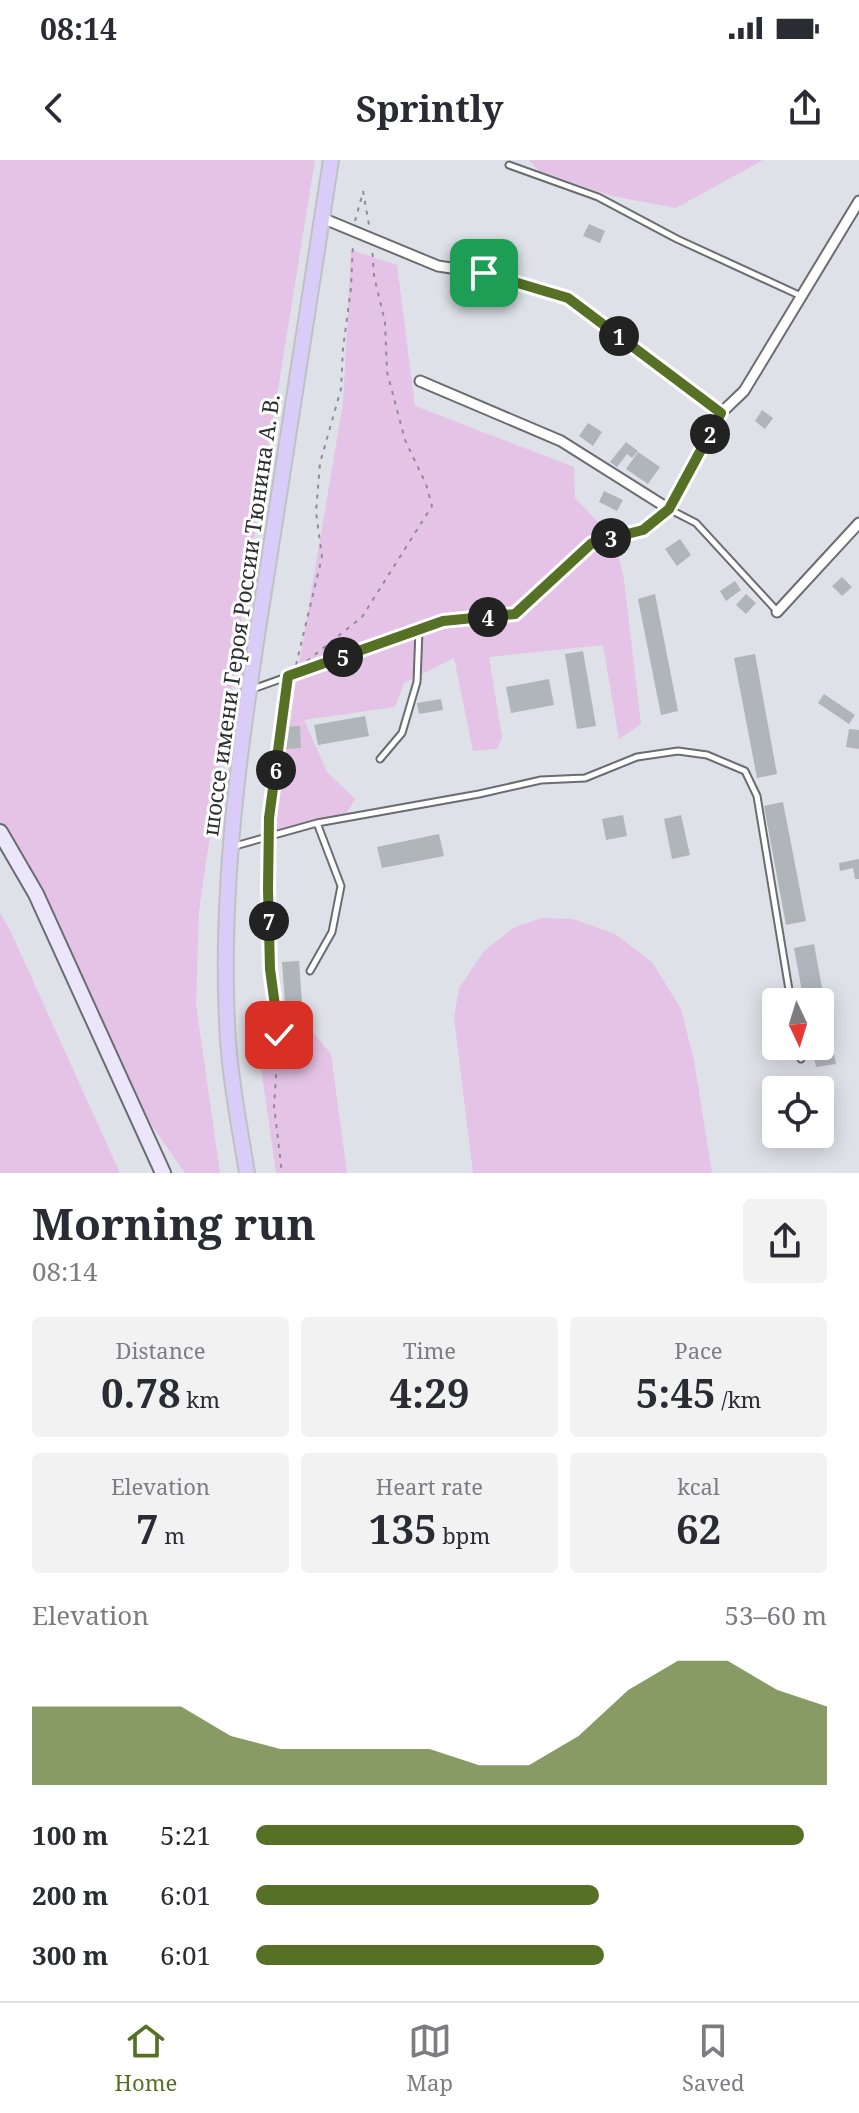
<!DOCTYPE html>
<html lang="en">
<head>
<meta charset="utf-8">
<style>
	body { margin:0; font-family:"Noto Serif",serif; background:#f2f2f3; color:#2b2b33; height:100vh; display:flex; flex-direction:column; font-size:30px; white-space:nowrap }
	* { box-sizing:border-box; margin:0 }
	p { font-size:26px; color:#7c7c81 }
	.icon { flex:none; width:44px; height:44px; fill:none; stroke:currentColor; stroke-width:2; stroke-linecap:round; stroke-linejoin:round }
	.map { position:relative; height:1013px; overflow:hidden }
	.side { display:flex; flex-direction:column; background:#fff; flex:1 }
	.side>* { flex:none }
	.needle { width:52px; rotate:176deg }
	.tools { position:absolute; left:762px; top:828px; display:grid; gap:16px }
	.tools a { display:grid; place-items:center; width:72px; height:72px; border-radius:8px; background:#fff; box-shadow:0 4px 20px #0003; font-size:40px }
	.pin { position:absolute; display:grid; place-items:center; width:68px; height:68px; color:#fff; margin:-34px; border-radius:16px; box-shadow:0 4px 12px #0006 }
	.km { position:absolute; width:40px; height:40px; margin:-20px; border-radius:50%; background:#222; color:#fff; font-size:22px; line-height:40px; text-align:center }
	.round { display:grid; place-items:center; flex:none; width:84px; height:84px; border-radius:8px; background:#f2f2f3 }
	.headline { display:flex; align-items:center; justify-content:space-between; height:136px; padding:0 32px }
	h1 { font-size:44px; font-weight:700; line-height:60px }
	.metrics { display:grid; grid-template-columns:repeat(3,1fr); gap:12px; height:136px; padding:8px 32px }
	.metrics div { display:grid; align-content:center; border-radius:8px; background:#f2f2f3; text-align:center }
	.metrics b { font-size:40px; font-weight:700 }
	.metrics small { font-size:22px; font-weight:400 }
	.metrics p { font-size:22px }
	.chart { height:224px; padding:16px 32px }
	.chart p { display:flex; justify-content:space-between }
	.chart svg { width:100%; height:144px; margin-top:8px; fill:#567125; opacity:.7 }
	ul { padding:0 32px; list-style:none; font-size:26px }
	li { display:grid; grid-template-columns:128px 96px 1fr; align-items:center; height:60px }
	li i { height:20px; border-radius:10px; background:#567125 }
	.status { display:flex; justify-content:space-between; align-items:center; height:56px; padding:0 40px; background:#fff; direction:ltr }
	.status svg { height:22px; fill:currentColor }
	header { display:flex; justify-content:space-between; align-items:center; height:104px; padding:0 32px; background:#fff; font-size:36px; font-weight:700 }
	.tab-bar { display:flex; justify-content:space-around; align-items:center; height:112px; border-top:2px solid #e1e1e2; background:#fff; font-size:22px; color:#7c7c81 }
	.tab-bar a { display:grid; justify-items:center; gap:4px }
	.tab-bar .active { color:#567125 }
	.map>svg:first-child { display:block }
</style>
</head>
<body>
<div class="status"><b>08:14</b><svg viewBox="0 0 49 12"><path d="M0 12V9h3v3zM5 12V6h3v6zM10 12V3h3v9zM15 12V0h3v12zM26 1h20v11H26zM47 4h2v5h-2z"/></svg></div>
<header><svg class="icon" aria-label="back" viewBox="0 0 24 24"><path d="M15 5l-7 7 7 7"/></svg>Sprintly<svg class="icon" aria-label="share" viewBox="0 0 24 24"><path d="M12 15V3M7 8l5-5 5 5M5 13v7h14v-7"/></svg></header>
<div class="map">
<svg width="859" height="1013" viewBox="0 0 859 1013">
	<rect width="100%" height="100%" fill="#dfe1e8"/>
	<path fill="#e5c3e6" d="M0 0H315L248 415 199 751 196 844 220 1013H185L132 937 0 669Z
		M529 0H763L676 48 612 36 539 11Z
		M351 90 397 105 415 246 574 307 575 338 605 369 620 402 624 420 641 564 619 579 603 485 489 497 502 577 497 589 473 591 454 498 404 523 395 547 304 560 327 612 355 639 343 659 271 671 343 243Z
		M0 753 10 770 120 1013H0Z
		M542 758 573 759 615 774 652 802 681 849 694 900 712 1013H473L454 858 459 828 484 791 515 767Z
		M300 856 331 894 347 1013H276L255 864Z"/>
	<path fill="#afb5b9" d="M589 64 605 71 600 83 583 76Z
		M762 250 773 258 765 269 755 261Z
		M588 263 602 272 593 286 579 276Z
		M626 282 638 291 632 298 627 294 617 307 610 302Z
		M638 292 660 307 648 324 626 309Z
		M604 331 623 340 617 351 599 342Z
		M680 379 691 395 677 406 665 389Z
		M842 417 852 427 842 436 832 426Z
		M735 421 741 430 726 441 720 431Z
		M655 434 678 551 661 555 638 439Z
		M746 434 756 443 746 454 736 445Z
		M583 491 596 566 577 569 565 494Z
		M755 494 777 614 757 618 734 498Z
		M549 519 554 545 511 553 506 527Z
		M824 534 855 555 849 564 818 543Z
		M441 539 443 550 419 554 417 543Z
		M365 556 369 576 318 585 314 565Z
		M300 566 301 588 284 589 283 567Z
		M849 569 859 570V589L846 587Z
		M783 642 806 761 786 765 764 646Z
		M623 655 627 676 606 680 602 659Z
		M681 655 690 695 672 699 664 659Z
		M439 674 444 696 382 708 377 687Z
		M859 699V719H855L853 708 840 711 839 703Z
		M814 784 836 904 816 907 812 886H820V842H804L794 788Z
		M299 801 302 843 285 844 282 802Z"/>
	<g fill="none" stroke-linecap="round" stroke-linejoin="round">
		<g stroke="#6a6c71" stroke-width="9">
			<path id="lane" d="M509 5 598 37 677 79 801 136
				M250 530 443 461 515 454 592 383 643 370 669 349 696 363 777 451
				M380 599 402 573 417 522 419 470
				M317 663 479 634 541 620 585 618 637 597 678 591 707 595 745 611 757 636 791 842
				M235 686 317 663 341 726 332 772 310 811
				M799 886 801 899"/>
		</g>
		<g stroke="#6a6c71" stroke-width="13">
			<path id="street" d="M322 58 438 106 484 113 568 138 721 253
				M420 221 561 281 669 349 721 253 744 231 859 41
				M777 452 859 363"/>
		</g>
		<g stroke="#6a6c71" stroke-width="18">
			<path id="secondary" d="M0 672 36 734 163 1013"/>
		</g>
		<g stroke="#c0c1c1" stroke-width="18">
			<path id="primary" d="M247 1013C239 964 229 913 227 863 220 712 243 561 267 412 288 275 310 137 331 0"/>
		</g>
		<path stroke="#8d8e93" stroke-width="2" stroke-dasharray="4 6" stroke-linecap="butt" d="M363 31 369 65
			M355 61 363 32
			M307 501 362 457 432 346 426 324 405 280 387 212 385 162 374 116 372 87
			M296 505 322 397 316 352 320 303 341 229 343 188 351 128 353 83
			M269 667 287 526
			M268 685 270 809 279 875 274 946 282 1013"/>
		<use href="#lane" stroke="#fff" stroke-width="5"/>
		<use href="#street" stroke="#fff" stroke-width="9"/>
		<use href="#secondary" stroke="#ece6fb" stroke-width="14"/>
		<use href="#primary" stroke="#d9ccf8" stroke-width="14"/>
	</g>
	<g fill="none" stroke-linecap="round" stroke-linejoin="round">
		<g stroke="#fff" stroke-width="16">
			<path id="route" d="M279 875 270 809 268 729 269 658 288 516 443 461 515 454 592 383 643 370 669 349 721 253 568 138 484 113"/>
		</g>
		<use href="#route" stroke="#567125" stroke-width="10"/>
	</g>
	<g text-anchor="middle" stroke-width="6" stroke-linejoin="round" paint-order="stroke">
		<g font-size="22" fill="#2e2f31" stroke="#fff">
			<text transform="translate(241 455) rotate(-82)" y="8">шоссе имени Героя России Тюнина А. В.</text>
		</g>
	</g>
</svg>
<div class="tools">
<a><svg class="needle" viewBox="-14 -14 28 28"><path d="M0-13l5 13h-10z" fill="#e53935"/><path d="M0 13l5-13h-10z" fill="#7c7c81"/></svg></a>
<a><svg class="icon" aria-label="locate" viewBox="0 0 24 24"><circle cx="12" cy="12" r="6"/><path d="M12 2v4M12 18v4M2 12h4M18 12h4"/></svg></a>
</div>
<div class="pin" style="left:484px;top:113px;background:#1e9e55"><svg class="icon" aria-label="arrive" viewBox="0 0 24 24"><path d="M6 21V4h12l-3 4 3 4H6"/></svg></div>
<div class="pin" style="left:279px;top:875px;background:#d93025"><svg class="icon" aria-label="check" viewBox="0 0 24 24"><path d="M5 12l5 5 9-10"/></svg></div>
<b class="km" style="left:619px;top:176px">1</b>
<b class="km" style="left:710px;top:274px">2</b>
<b class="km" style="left:611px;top:378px">3</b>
<b class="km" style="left:488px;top:457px">4</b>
<b class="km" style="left:343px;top:497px">5</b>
<b class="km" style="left:276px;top:610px">6</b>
<b class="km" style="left:269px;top:761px">7</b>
</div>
<section class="side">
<div class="headline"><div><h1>Morning run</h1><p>08:14</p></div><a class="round"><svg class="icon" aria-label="share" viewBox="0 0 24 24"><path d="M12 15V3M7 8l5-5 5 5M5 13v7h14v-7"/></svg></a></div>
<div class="metrics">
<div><p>Distance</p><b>0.78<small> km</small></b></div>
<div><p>Time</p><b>4:29</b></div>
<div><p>Pace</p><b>5:45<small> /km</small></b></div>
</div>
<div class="metrics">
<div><p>Elevation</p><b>7<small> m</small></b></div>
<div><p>Heart rate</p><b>135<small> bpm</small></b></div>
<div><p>kcal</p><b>62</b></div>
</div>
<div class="chart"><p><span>Elevation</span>53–60 m</p>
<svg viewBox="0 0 160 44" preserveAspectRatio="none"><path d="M0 44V20L10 20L20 20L30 20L40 29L50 33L60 33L70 33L80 33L90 38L100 38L110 29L120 15L130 6L140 6L150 15L160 20V44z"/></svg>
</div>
<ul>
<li><b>100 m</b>5:21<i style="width:96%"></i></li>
<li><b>200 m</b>6:01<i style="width:60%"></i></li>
<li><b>300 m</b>6:01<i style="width:61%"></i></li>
</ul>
</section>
<nav class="tab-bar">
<a class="active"><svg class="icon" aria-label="home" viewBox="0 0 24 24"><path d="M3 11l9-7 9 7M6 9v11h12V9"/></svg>Home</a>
<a><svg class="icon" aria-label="map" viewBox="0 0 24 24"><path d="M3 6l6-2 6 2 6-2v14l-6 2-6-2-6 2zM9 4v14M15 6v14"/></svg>Map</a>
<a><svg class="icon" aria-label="saved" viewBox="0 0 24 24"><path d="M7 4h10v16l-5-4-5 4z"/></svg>Saved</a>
</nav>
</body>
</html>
